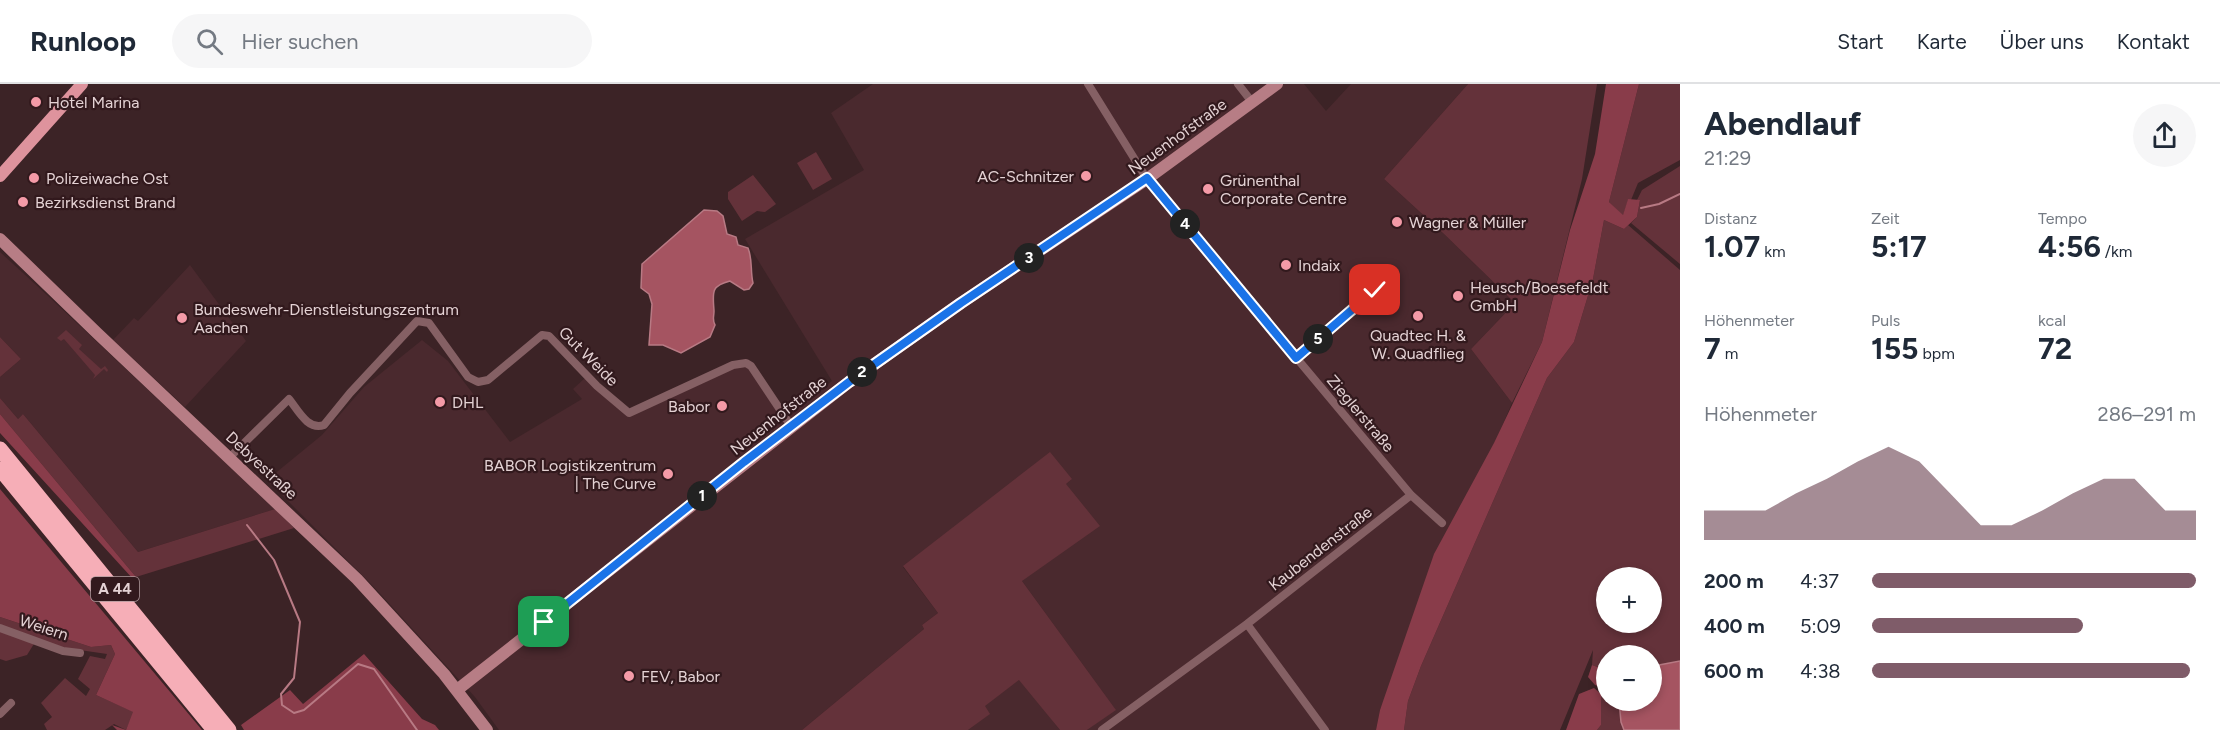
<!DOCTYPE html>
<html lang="de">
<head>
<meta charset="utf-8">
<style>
	body { margin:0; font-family:Figtree,sans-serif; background:#f6f6f7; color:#1f2937; height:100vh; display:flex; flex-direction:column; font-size:22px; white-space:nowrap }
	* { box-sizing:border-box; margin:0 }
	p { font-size:20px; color:#747a83 }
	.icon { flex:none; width:33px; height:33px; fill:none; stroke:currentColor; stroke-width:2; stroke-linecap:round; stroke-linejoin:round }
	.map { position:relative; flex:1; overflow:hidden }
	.details { display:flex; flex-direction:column; background:#fff; width:540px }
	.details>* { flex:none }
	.controls { position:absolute; left:1596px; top:483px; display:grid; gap:12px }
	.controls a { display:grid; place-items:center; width:66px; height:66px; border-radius:50%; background:#fff; box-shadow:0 3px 9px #0003; font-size:30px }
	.pin { position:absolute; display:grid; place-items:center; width:51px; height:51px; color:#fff; margin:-26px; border-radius:12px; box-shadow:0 3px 9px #0006 }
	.km { position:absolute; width:30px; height:30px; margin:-15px; border-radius:50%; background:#222; color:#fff; font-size:16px; line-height:30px; text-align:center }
	.round { display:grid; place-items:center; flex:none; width:63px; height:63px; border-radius:32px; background:#f6f6f7 }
	.summary { display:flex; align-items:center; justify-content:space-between; height:102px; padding:0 24px }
	h1 { font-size:33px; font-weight:700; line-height:45px }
	.figures { display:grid; grid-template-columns:repeat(3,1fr); gap:9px; height:102px; padding:6px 24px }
	.figures div { display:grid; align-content:center }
	.figures b { font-size:30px; font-weight:700 }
	.figures small { font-size:16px; font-weight:400 }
	.figures p { font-size:16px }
	.chart { height:168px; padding:12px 24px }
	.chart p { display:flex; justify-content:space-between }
	.chart svg { width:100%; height:108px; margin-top:6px; fill:#7f5c69; opacity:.7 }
	ul { padding:0 24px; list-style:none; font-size:20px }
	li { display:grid; grid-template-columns:96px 72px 1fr; align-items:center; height:45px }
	li i { height:15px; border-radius:8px; background:#7f5c69 }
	header { display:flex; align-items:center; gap:36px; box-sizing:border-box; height:84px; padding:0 30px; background:#fff; border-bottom:2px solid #e0e1e3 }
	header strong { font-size:28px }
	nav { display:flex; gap:33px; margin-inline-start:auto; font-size:21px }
	.search { width:420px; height:54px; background:#f6f6f7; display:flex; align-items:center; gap:15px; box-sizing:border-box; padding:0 21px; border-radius:33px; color:#747a83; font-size:22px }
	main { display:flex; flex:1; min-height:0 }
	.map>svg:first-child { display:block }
</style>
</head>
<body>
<header>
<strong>Runloop</strong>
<div class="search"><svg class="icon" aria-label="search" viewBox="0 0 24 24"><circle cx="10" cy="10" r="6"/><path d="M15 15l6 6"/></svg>Hier suchen</div>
<nav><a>Start</a><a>Karte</a><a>Über uns</a><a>Kontakt</a></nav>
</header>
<main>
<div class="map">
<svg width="1680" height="646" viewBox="0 0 1680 646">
	<rect width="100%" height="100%" fill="#3c2326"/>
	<path fill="#4a292e" d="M873 0H1304L1326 27 1351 0H1468L1384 95 1444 150 1515 219 1471 265 1512 319 1380 626 1376 646H1087L1115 625 1022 497 1066 400 1072 395 903 483 938 529 922 541 924 545 802 646H499L475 613 373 502 267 396 322 351 364 303 422 256 448 277 510 358 582 315 573 305 585 294 629 333 750 277 787 331 832 297 745 155 864 86 831 29Z
		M0 168 47 211 275 425 138 468 23 330 18 335 0 314V293L21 275 0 253Z
		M190 181 246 257 185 323 113 256 134 234 138 237Z
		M1020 595 1060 646H968L989 630 984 622Z"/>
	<path fill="#64323a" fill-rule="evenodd" d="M1468 0H1597L1582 95 1542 258 1512 319 1471 265 1515 219 1444 150 1384 95Z
		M1639 0H1680V76L1638 99 1631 116H1628L1623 132 1609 118Z
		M816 68 832 95 813 106 797 79Z
		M1680 82V180L1631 139 1637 133 1640 116H1637L1642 106Z
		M753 91 776 120 765 128 757 127 742 137 728 115V108Z
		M1604 136 1624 145 1628 141 1680 186V577L1659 581 1652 585V572H1606V586L1592 581 1593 566 1560 646H1404L1408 617 1421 582 1547 294 1574 258 1593 195ZM1606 494H1652V538H1606Z
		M66 246 82 261 79 265 101 285 105 282 108 286 107 288 104 285 93 295 95 291 64 255 61 257 57 254Z
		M0 253 21 275 0 293Z
		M0 314 18 335 23 330 138 468 275 425 294 444 136 493 0 330Z
		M1050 368 1072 395 1066 400 1100 442 1022 497 1116 626 1087 646H1060L1019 596 985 622 990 630 968 646H802L924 545 922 541 938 529 903 482Z
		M0 533 91 563 111 561 115 570 96 611 134 628 126 646 114 640 105 646H47L44 640 52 633 41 619 65 594 86 612 90 605 78 595 90 572 105 575 107 570 59 563 37 555 27 571 6 577 0 575Z
		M1601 610 1606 613V616L1619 617 1621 638 1624 646H1597L1601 641Z"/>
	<path fill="#893c4a" d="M1606 0H1639L1609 118 1623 131 1628 115 1640 116 1637 133 1624 145 1604 136 1593 195 1574 258 1547 294 1421 582 1408 617 1404 646H1376L1380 626 1434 470 1494 359 1542 258 1570 146 1595 70Z
		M0 330 136 493 133 495 0 349Z
		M0 405 202 646H117L112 641 126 646 133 628 96 611 115 570 111 561 91 563 0 533Z
		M364 570 422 635 435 641 439 646H244L241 641 290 606 303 620Z
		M1592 581 1606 586V606L1595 601 1588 593Z
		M1594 604 1601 610V641L1597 646H1566L1579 610Z"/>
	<path fill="#a55461" stroke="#b87a84" stroke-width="1.5" d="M704 126 717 127 723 132 727 150 736 153 738 161 748 164C753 177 750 186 753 199L749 205 744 206 730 197C710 202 713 209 714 227 714 233 712 236 715 241L710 253 681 269 663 261H649L652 220 649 210 641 204 642 180Z
		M1680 577V646H1624L1621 638 1619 617 1652 616V585L1659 581Z"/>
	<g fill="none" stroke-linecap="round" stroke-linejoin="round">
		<path stroke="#b87a84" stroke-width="2" d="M1641 124 1659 120 1680 110
			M247 441 274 476 300 538 294 594 281 610 282 621 294 629 304 626 358 580 374 585 417 646"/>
		<path stroke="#856064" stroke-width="8" d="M1088 0 1147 95 1411 411 1442 439
			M1238 0 1252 18
			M1296 274 1375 206 1389 198
			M230 373 289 315C298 326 308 347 324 341L350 309 417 237 429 239 468 293 478 298 488 296 542 251 549 252 597 302 629 329 733 281 746 279 751 282 791 342
			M1247 540 1325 646
			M0 544 63 567 80 569
			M0 630 11 619
			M1102 646 1247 540 1411 411"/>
		<path stroke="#b77d85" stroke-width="12" d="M0 155 97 249 357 495 444 590 487 646
			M457 606 849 298 961 219 1147 95 1277 0"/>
		<path stroke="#de939d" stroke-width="12" d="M0 92 82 0"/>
		<path stroke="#f6aeb7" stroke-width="15" d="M0 365 229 646
			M0 385 214 646"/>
	</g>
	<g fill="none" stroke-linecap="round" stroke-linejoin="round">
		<g stroke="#fff" stroke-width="12">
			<path id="route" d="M544 538 744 378 849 298 961 219 1147 94 1296 274 1375 206"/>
		</g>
		<use href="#route" stroke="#1a73e8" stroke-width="8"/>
	</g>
	<g fill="#f49aa7" stroke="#32191d" stroke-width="2">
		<circle cx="36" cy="18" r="6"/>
		<circle cx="1086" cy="92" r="6"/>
		<circle cx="34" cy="94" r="6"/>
		<circle cx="1208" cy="105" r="6"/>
		<circle cx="23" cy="118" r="6"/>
		<circle cx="1397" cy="138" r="6"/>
		<circle cx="1286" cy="181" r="6"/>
		<circle cx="1458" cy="212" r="6"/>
		<circle cx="1418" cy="232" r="6"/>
		<circle cx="182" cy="234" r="6"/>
		<circle cx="440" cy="318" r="6"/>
		<circle cx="722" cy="322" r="6"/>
		<circle cx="668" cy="390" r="6"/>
		<circle cx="629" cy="592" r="6"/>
	</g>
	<g text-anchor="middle" stroke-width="4.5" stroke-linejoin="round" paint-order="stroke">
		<rect fill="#32191d" stroke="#af9a9d" stroke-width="1.5" x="91" y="493" width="48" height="24" rx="4.5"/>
		<g font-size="15" font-weight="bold" fill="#e4d2d4">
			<text x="115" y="510">A 44</text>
		</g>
		<g font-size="16" fill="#e4d2d4" stroke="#32191d" text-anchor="start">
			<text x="48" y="24">Hotel Marina</text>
			<text x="1074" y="98" text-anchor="end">AC-Schnitzer</text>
			<text x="46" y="100">Polizeiwache Ost</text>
			<text x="1220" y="102">Grünenthal<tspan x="1220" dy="18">Corporate Centre</tspan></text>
			<text x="35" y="124">Bezirksdienst Brand</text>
			<text x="1409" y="144">Wagner &amp; Müller</text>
			<text x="1298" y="187">Indaix</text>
			<text x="1470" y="209">Heusch/Boesefeldt<tspan x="1470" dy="18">GmbH</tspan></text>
			<text x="194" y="231">Bundeswehr-Dienstleistungszentrum<tspan x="194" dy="18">Aachen</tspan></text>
			<text x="1418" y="257" text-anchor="middle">Quadtec H. &amp;<tspan x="1418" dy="18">W. Quadflieg</tspan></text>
			<text x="452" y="324">DHL</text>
			<text x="710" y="328" text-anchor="end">Babor</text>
			<text x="656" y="387" text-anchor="end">BABOR Logistikzentrum<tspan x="656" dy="18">| The Curve</tspan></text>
			<text x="641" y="598">FEV, Babor</text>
		</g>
		<g font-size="16" fill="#e4d2d4" stroke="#32191d">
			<text transform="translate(1177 52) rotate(-36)" y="6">Neuenhofstraße</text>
			<text transform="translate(589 272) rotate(45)" y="6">Gut Weide</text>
			<text transform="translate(1361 329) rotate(50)" y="6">Zieglerstraße</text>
			<text transform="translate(778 331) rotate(-38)" y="6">Neuenhofstraße</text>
			<text transform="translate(262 381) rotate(43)" y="6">Debyestraße</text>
			<text transform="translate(1320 464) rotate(-38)" y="6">Kaubendenstraße</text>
			<text transform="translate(44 543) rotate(18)" y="6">Weiern</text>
		</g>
	</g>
</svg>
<div class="controls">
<a>+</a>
<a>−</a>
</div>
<div class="pin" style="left:544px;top:538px;background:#1e9e55"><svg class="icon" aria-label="arrive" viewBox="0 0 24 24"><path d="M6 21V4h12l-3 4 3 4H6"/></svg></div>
<div class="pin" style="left:1375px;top:206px;background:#d93025"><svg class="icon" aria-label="check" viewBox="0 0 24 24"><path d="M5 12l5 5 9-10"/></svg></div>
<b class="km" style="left:702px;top:412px">1</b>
<b class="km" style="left:862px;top:288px">2</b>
<b class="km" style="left:1029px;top:174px">3</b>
<b class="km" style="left:1185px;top:140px">4</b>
<b class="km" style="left:1318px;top:255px">5</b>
</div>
<section class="details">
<div class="summary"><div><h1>Abendlauf</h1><p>21:29</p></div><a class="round"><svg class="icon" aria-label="share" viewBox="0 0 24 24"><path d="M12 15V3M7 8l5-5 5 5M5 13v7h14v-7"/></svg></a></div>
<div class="figures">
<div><p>Distanz</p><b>1.07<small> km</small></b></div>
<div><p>Zeit</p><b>5:17</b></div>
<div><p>Tempo</p><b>4:56<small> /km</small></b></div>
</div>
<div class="figures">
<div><p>Höhenmeter</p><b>7<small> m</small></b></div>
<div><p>Puls</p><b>155<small> bpm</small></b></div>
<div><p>kcal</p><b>72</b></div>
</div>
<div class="chart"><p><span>Höhenmeter</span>286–291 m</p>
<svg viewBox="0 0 160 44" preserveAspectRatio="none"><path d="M0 44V32L10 32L20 32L30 25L40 19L50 12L60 6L70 12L80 25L90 38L100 38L110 32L120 25L130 19L140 19L150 32L160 32V44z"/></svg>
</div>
<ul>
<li><b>200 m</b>4:37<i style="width:100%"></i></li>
<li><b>400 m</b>5:09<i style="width:65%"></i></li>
<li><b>600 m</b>4:38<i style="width:98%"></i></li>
</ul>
</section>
</main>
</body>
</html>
